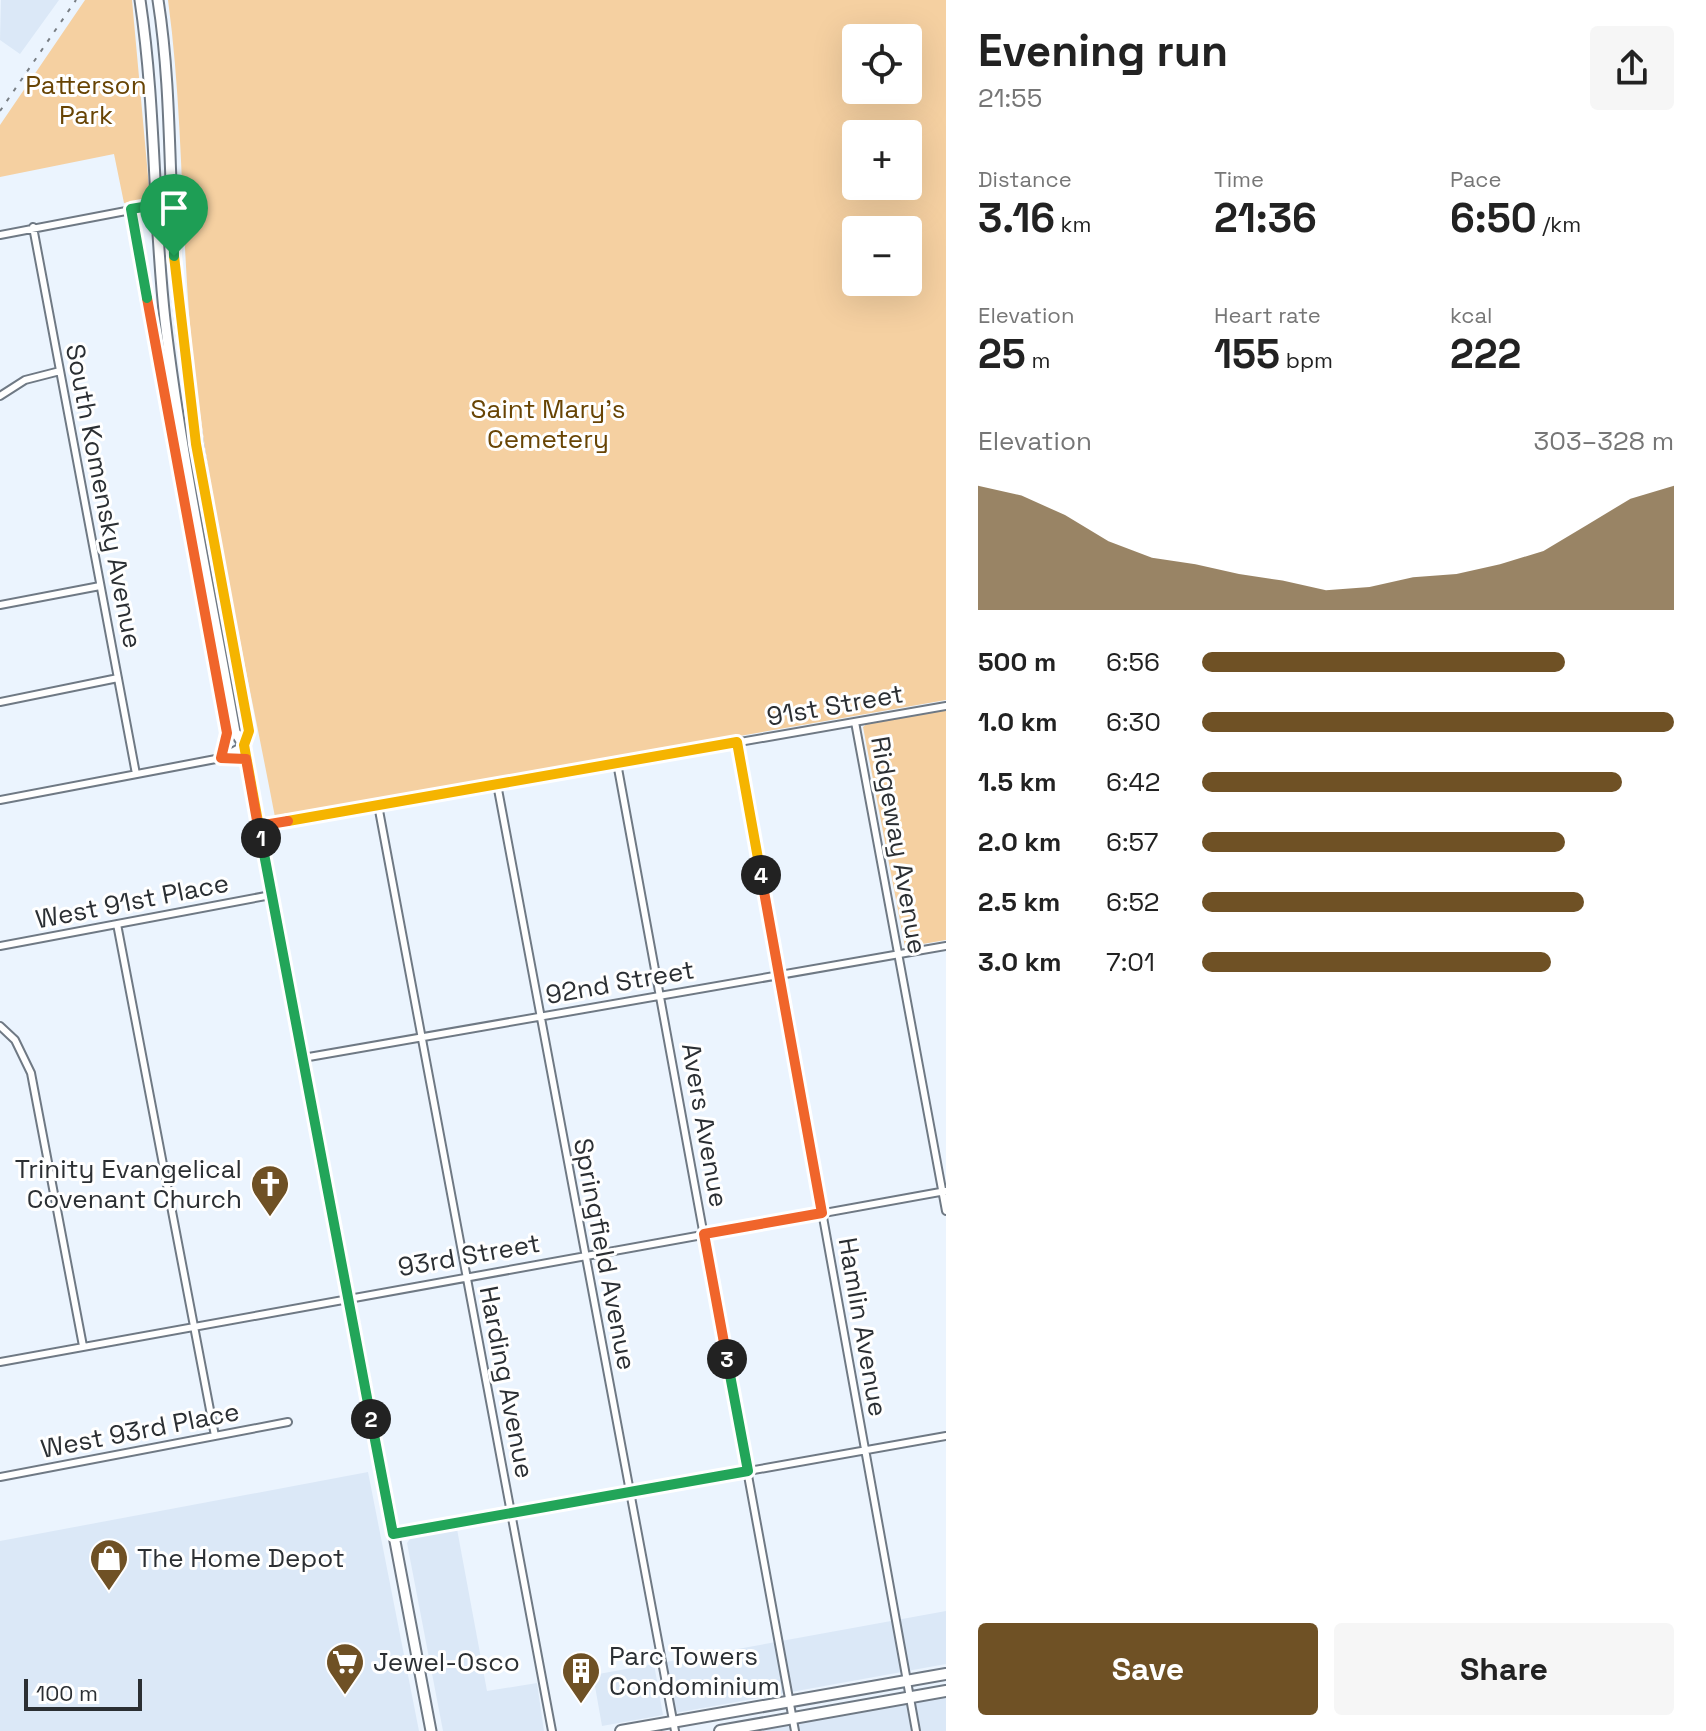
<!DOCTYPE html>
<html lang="en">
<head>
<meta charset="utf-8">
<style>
	body { margin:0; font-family:"Space Grotesk",sans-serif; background:#f6f6f6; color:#222; height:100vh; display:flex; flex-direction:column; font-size:30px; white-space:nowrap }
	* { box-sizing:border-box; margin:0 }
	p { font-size:26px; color:#767676 }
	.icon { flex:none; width:44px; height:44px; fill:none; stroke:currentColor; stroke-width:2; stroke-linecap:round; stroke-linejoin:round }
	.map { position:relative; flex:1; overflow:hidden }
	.side { display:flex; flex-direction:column; background:#fff; width:760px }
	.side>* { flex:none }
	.buttons { position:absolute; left:842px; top:24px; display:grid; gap:16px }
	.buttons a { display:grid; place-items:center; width:80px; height:80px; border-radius:8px; background:#fff; box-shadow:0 8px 32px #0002; font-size:40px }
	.scale { position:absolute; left:24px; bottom:20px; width:118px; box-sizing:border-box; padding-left:8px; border:4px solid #2b2f33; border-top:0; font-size:22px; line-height:28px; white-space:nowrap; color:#2b2f33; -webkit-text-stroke:6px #fff; paint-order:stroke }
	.pin { position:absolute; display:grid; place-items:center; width:68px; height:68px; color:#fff; margin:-82px -34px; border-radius:50% 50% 50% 0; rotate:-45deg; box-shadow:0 0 8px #0007 }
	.pin .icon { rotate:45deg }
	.km { position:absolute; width:40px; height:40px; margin:-20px; border-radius:50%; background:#222; color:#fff; font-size:22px; line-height:40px; text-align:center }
	.round { display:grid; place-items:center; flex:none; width:84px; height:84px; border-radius:8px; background:#f6f6f6 }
	.summary { display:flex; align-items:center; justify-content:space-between; height:136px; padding:0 32px }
	h1 { font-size:44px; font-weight:600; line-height:60px }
	.figures { display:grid; grid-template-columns:repeat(3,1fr); gap:12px; height:136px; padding:8px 32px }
	.figures div { display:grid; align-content:center }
	.figures b { font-size:40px; font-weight:600 }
	.figures small { font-size:22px; font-weight:400 }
	.figures p { font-size:22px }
	.chart { height:224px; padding:16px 32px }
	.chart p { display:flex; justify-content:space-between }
	.chart svg { width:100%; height:144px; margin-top:8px; fill:#6f5125; opacity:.7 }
	.cta { display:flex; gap:16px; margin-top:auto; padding:16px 32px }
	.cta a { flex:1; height:92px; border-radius:8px; background:#6f5125; color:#fff; font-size:32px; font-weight:600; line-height:92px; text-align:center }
	.cta a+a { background:#f6f6f6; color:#222 }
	ul { padding:0 32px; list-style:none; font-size:26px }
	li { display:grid; grid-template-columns:128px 96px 1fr; align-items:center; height:60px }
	li i { height:20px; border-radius:10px; background:#6f5125 }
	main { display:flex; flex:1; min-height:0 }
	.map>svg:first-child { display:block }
</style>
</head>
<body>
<main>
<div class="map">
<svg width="946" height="1731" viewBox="0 0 946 1731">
	<rect width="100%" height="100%" fill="#ebf4fe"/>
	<path fill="#dbe8f7" d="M1 0H59L20 54 0 40Z
		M368 1472 419 1731H0V1541Z
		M457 1529 487 1691 537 1683 544 1731H443L407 1543 412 1536Z
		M946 1611V1664L675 1713 666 1662Z
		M654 1664 663 1715 602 1726 593 1675Z
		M946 1696V1731H752Z"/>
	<path fill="#f5d0a1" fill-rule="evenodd" d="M85 0H132L150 198 124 203 114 154 0 177V125Z
		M168 0H946V700L275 817C247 670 213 523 195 375 180 250 185 125 168 0ZM856 38H908V90H856ZM856 134H908V186H856ZM856 230H908V282H856Z
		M946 710V940L905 947 863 727 868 723Z"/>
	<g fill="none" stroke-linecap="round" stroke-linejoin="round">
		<g stroke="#6f7984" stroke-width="10">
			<path id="street" d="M131 209 227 733 221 758
				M33 227 136 774
				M0 235 173 202
				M0 396 25 380 60 371
				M0 605 100 586
				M0 702 118 678
				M855 722 946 1211
				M737 742 916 1731
				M223 757 244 745
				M617 763 795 1731
				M497 784 675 1731
				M0 800 221 758 246 759
				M378 805 552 1731
				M258 826 946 706
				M117 924 215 1436
				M0 946 271 895
				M0 1026 15 1040 31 1073 83 1346
				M303 1058 946 946
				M0 1362 946 1191
				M0 1477 288 1422
				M393 1534 946 1436"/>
		</g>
		<g stroke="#6f7984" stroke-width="13">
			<path id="secondary" d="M140 0C156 106 153 214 165 320 181 458 211 595 235 732L244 745 431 1731
				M158 0C174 102 167 205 179 308 195 450 223 591 249 731L244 745"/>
		</g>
		<g stroke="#6f7984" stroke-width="14">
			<path id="primary" d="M621 1731 946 1674
				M720 1731 946 1691"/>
		</g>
		<use href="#street" stroke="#fff" stroke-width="6"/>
		<use href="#secondary" stroke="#fff" stroke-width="9"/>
		<use href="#primary" stroke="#fff" stroke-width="10"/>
		<path stroke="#787e84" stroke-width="2" stroke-dasharray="4 8" stroke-linecap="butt" d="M0 111 76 0"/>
	</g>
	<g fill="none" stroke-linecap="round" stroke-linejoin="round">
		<g stroke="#fff" stroke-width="16">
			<path id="split-1" d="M174 256 196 444 249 731 244 745 261 838"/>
		</g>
		<g stroke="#fff" stroke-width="16">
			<path id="split-2" d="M261 838 371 1419"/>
		</g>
		<g stroke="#fff" stroke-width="16">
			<path id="split-3" d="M371 1419 393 1534 748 1471 727 1359"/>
		</g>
		<g stroke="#fff" stroke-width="16">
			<path id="split-4" d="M727 1359 704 1234 822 1213 761 875"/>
		</g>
		<g stroke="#fff" stroke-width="16">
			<path id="split-5" d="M288 821 737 742 761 875"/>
		</g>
		<g stroke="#fff" stroke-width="16">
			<path id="split-6" d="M147 298 227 733 221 758 246 759 258 826 288 821"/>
		</g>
		<g stroke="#fff" stroke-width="16">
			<path id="split-7" d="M147 298 131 209 173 202 174 256"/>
		</g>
		<use href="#split-1" stroke="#f5b400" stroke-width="10"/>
		<use href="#split-2" stroke="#22a559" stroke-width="10"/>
		<use href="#split-3" stroke="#22a559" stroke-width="10"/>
		<use href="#split-4" stroke="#f0652b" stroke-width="10"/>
		<use href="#split-5" stroke="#f5b400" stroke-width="10"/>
		<use href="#split-6" stroke="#f0652b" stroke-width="10"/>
		<use href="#split-7" stroke="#22a559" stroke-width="10"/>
	</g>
	<defs>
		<g id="church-pin" transform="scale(2)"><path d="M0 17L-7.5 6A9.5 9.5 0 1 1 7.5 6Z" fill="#6f5125" stroke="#fff"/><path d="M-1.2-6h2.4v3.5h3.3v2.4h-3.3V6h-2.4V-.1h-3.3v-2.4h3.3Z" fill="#fff"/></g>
		<g id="shop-pin" transform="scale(2)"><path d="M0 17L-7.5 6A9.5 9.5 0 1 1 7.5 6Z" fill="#6f5125" stroke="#fff"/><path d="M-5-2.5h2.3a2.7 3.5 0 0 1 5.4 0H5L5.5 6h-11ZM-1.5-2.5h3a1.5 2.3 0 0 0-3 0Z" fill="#fff"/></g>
		<g id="supermarket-pin" transform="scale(2)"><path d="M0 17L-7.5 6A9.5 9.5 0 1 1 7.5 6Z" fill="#6f5125" stroke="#fff"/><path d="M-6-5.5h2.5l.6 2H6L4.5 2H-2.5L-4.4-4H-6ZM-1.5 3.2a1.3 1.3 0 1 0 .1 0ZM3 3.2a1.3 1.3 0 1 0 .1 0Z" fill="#fff"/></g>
		<g id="building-pin" transform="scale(2)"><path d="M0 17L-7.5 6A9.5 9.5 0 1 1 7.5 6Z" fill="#6f5125" stroke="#fff"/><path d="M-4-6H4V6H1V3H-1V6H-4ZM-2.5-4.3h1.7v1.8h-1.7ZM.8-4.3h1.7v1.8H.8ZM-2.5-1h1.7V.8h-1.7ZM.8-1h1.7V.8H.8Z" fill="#fff"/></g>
	</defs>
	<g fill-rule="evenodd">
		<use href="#church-pin" x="270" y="1184"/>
		<use href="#shop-pin" x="109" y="1558"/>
		<use href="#supermarket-pin" x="345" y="1662"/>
		<use href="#building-pin" x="581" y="1671"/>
	</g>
	<g text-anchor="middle" stroke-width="6" stroke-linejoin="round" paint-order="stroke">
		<g font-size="26" fill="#684404" stroke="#fff">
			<text x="86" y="94">Patterson<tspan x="86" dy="30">Park</tspan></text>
			<text x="548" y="418">Saint Mary's<tspan x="548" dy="30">Cemetery</tspan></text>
		</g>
		<g font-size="26" fill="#2b2f33" stroke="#fff">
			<text transform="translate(104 496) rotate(79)" y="9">South Komensky Avenue</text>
			<text transform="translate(835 705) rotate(-10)" y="9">91st Street</text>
			<text transform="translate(899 845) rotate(80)" y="9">Ridgeway Avenue</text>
			<text transform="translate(132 901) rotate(-11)" y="9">West 91st Place</text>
			<text transform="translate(620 982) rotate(-10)" y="9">92nd Street</text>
			<text transform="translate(705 1125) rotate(80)" y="9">Avers Avenue</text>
			<text transform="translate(605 1254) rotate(79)" y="9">Springfield Avenue</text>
			<text transform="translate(469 1255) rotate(-10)" y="9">93rd Street</text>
			<text transform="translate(863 1327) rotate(80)" y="9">Hamlin Avenue</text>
			<text transform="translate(507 1382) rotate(79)" y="9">Harding Avenue</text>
			<text transform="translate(140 1430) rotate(-11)" y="9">West 93rd Place</text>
		</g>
		<g font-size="26" fill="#2b2f33" stroke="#fff" text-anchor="start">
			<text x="242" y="1178" text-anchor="end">Trinity Evangelical<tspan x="242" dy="30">Covenant Church</tspan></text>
			<text x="137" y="1567">The Home Depot</text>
			<text x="609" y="1665">Parc Towers<tspan x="609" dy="30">Condominium</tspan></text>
			<text x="373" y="1671">Jewel-Osco</text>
		</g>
	</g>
</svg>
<div class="buttons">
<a><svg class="icon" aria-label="locate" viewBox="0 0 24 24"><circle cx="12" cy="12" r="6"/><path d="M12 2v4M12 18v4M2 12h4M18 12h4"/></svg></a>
<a>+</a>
<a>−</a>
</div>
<div class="scale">100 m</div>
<div class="pin" style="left:174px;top:256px;background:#1e9e55"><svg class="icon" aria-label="arrive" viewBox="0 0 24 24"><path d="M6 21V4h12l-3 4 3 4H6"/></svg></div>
<b class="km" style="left:261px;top:838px">1</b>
<b class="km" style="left:371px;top:1419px">2</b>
<b class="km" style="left:727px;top:1359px">3</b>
<b class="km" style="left:761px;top:875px">4</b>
</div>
<section class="side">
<div class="summary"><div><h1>Evening run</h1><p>21:55</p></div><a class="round"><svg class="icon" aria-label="share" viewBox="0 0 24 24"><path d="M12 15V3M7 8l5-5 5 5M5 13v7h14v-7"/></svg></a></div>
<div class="figures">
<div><p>Distance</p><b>3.16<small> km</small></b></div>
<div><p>Time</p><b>21:36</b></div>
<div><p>Pace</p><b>6:50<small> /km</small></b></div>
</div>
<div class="figures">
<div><p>Elevation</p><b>25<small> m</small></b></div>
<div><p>Heart rate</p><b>155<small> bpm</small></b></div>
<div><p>kcal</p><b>222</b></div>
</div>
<div class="chart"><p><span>Elevation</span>303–328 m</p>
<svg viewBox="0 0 160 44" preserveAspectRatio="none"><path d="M0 44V6L10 9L20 15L30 23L40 28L50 30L60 33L70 35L80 38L90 37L100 34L110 33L120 30L130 26L140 18L150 10L160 6V44z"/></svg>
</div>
<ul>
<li><b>500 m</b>6:56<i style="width:77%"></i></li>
<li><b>1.0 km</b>6:30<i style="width:100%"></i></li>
<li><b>1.5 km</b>6:42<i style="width:89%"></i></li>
<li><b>2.0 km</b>6:57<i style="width:77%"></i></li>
<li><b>2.5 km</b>6:52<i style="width:81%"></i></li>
<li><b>3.0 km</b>7:01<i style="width:74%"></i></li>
</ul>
<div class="cta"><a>Save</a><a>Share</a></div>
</section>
</main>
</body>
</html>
